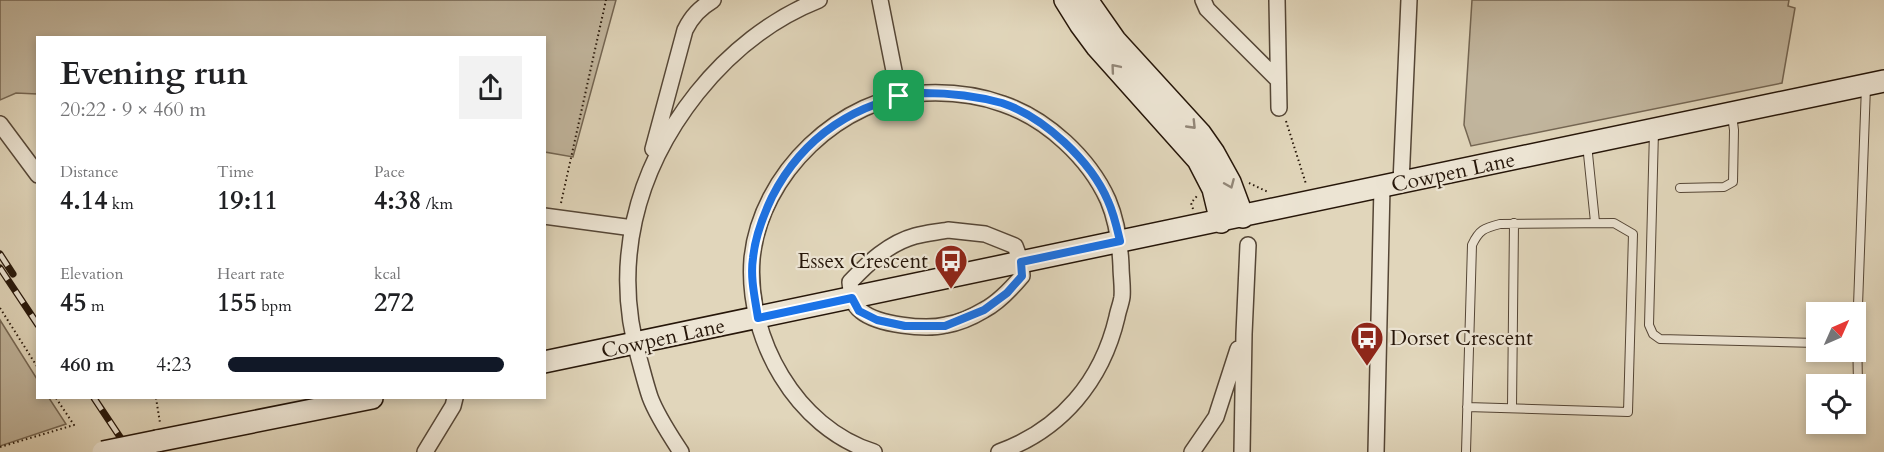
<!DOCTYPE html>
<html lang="en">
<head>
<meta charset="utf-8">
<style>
	body { margin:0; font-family:Cardo,serif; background:#f2f2f2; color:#202124; height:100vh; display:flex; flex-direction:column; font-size:22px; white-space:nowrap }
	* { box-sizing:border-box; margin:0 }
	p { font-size:20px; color:#757577 }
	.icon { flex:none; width:33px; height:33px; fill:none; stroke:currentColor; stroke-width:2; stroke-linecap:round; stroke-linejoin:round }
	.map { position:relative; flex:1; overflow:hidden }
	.panel { position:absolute; left:36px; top:36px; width:510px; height:363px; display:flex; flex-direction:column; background:#fff; border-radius:0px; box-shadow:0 3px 9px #0003 }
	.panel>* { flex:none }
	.needle { width:39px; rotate:45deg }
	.tools { position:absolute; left:1806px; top:302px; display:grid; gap:12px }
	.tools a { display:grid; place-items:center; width:60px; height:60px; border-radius:0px; background:#fff; box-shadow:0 3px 9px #0003; font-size:30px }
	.pin { position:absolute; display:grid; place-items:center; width:51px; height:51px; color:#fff; margin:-26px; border-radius:12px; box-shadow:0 3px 9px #0006 }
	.round { display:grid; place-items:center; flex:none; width:63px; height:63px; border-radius:0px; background:#f2f2f2 }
	.headline { display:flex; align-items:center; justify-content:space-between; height:102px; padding:0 24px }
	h1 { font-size:33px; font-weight:800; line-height:45px }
	.metrics { display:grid; grid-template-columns:repeat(3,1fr); gap:9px; height:102px; padding:6px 24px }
	.metrics div { display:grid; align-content:center }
	.metrics b { font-size:26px; font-weight:800 }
	.metrics small { font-size:16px; font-weight:400 }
	.metrics p { font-size:16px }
	ul { padding:0 24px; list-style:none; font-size:20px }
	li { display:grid; grid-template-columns:96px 72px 1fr; align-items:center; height:45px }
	li i { height:15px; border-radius:8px; background:#111827 }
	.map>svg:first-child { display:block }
</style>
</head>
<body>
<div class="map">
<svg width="1884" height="452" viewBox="0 0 1884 452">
	<rect width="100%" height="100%" fill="#e1d6bb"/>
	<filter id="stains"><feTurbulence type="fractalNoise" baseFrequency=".00333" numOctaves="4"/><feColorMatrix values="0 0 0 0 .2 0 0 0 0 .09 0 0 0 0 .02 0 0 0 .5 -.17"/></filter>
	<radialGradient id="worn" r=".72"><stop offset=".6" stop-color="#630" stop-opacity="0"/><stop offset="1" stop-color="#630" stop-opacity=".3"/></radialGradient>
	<path fill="#c1b59d" stroke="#746653" stroke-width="1.5" d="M0 0H616L573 157 545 152 544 38H38L37 94 16 93 0 100Z
		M1472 0H1789L1788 6 1795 8 1782 83 1471 146 1464 125Z
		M0 320 37 379 38 398H49L66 424 0 446Z"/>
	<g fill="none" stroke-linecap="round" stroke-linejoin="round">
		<g stroke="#554636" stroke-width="10">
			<path id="lane" d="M1654 131 1649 325 1653 334 1660 339 1816 343
				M1587 144 1595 222
				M1680 188 1724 187 1733 182 1734 130 1732 115
				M1856 335 1857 333 1866 86
				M1856 405 1858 384 1857 333
				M1512 407 1514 223
				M1853 424V423
				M1466 452 1472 245C1479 230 1484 228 1500 224L1614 223 1633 234 1628 412 1467 407"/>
		</g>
		<g stroke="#554636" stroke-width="18">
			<path id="street" d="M880 0 899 96
				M1203 0 1207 9 1278 80
				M1277 0 1279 108
				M0 124 38 175
				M653 149 685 30C692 16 700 8 713 0
				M1401 183 1409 0
				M544 216 633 228
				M948 230 985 234 1015 246 1021 262 1022 276C1011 289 999 302 984 310 974 316 958 323 946 325 925 330 878 325 861 311 852 305 851 292 850 282 868 263 889 243 915 236 926 233 938 232 948 230Z
				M425 452 453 406 455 398
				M681 452C670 435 657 416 650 397 646 385 643 373 640 362 611 265 635 171 697 93 729 53 771 19 819 0
				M874 452C796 428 746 338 752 259 760 174 841 96 926 93 952 92 978 95 1003 104 1047 119 1089 158 1108 200 1117 221 1120 243 1121 266 1121 276 1123 287 1122 297 1121 304 1118 311 1117 317 1102 381 1061 430 999 452
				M1192 452 1216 417 1238 349
				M1242 452 1244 334 1248 245
				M1376 452 1382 187"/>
		</g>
		<g stroke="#261609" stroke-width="24">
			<path id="secondary" d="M1065 0 1080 24 1097 47 1198 160 1213 189 1221 222
				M1087 0 1115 40 1200 133 1214 153 1230 182 1243 217
				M544 362 1884 81
				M157 441 372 398"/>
		</g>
		<path stroke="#261609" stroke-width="2" stroke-dasharray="1.5 3" stroke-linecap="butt" d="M1286 121 1306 184
			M1249 183 1268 192
			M561 203 606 0
			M1193 209 1191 203 1197 196
			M0 308 38 368
			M156 398 160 423
			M0 447 74 425 56 398"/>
		<use href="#lane" stroke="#ece4d3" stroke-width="8"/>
		<use href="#street" stroke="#ece4d3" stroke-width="15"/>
		<use href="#secondary" stroke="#ece4d3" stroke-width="21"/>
		<g stroke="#261609" stroke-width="7">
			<path id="rail" d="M0 254 13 274
				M0 268 38 325
				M94 398 130 452"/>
		</g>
		<use href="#rail" stroke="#ece4d3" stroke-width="4.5" stroke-dasharray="14" stroke-linecap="butt"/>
		<g stroke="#261609" stroke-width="24" stroke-linecap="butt">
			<path id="secondary-bridge" d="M103 452 157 441"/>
		</g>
		<use href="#secondary-bridge" stroke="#ece4d3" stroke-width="21"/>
	</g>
	<defs><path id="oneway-chevron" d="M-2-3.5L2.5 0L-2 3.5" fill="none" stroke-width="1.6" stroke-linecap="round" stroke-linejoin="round" transform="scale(1.5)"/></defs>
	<g stroke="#938778">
		<use href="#oneway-chevron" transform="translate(1115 68) rotate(-130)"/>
		<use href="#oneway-chevron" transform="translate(1192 125) rotate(46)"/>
		<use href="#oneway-chevron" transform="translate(1230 184) rotate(67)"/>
	</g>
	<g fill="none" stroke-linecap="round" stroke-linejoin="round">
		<g stroke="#fff" stroke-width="12">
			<path id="route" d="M924 93C951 93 976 96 1002 103 1044 117 1091 161 1108 201 1114 214 1117 228 1120 241L1021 262 1022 276 1007 293 984 310 945 326H905L877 320 859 311 852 298 758 318C755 298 750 278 753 258 755 237 763 216 772 197 803 136 857 101 924 93Z"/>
		</g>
		<use href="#route" stroke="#1a73e8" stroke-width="8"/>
	</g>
	<defs>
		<g id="bus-pin" transform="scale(1.725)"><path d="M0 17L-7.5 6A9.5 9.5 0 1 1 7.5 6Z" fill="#8f2418" stroke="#ece4d3"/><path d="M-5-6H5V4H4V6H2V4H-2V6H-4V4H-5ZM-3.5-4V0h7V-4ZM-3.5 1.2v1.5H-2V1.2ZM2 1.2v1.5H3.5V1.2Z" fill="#fff"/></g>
	</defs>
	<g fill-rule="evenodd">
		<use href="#bus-pin" x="951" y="261"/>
		<use href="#bus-pin" x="1367" y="338"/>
	</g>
	<g text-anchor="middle" stroke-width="4.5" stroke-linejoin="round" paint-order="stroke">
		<g font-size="21" fill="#261609" stroke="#ece4d3">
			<text transform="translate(1453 172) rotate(-12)" y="7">Cowpen Lane</text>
			<text transform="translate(663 338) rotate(-12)" y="7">Cowpen Lane</text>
		</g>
		<g font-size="21" fill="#261609" stroke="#ece4d3" text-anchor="end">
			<text x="928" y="268">Essex Crescent</text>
			<text x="1390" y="345" text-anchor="start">Dorset Crescent</text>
		</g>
	</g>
	<rect width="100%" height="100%" filter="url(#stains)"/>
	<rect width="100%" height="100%" fill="url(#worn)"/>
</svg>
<div class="tools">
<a><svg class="needle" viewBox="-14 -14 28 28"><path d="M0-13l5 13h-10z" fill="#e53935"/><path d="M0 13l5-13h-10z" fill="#757577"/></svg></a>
<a><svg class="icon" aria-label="locate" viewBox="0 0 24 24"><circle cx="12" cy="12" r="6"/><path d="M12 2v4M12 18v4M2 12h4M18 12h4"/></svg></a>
</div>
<div class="pin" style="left:899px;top:96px;background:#1e9e55"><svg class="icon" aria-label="arrive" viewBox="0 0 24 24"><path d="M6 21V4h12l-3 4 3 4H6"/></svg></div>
<section class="panel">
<div class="headline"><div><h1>Evening run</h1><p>20:22 · 9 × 460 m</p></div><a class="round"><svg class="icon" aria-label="share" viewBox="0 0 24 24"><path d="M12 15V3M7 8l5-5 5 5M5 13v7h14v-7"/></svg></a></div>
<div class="metrics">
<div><p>Distance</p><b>4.14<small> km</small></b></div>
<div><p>Time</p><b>19:11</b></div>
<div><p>Pace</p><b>4:38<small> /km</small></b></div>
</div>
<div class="metrics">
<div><p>Elevation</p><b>45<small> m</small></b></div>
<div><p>Heart rate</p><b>155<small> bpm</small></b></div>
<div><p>kcal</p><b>272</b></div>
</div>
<ul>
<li><b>460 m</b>4:23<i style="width:94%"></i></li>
</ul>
</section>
</div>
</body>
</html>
